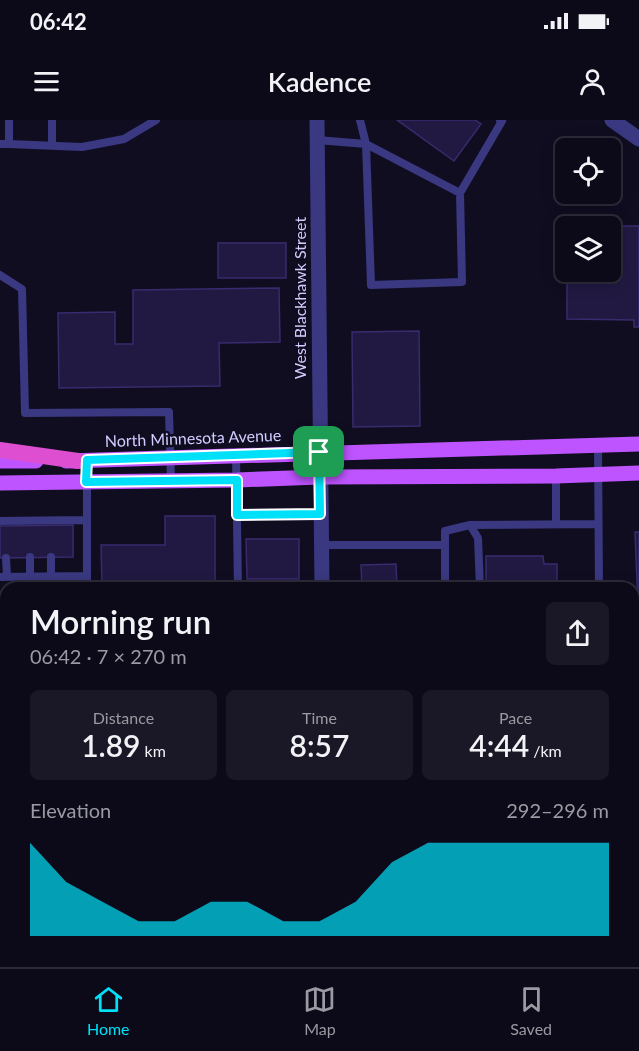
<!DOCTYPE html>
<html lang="en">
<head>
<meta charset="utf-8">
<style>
	body { margin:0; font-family:Lato,sans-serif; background:#1a1826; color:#f1f3f6; height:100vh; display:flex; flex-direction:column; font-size:22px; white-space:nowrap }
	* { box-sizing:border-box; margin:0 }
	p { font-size:20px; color:#9a9aa2 }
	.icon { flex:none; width:33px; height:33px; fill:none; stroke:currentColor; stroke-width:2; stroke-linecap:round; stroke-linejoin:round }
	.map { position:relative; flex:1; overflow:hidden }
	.drawer { position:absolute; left:0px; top:462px; width:639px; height:386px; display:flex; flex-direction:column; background:#0c0a19; border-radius:18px 18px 0 0; box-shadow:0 3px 15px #0003,0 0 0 2px #2c2b38 }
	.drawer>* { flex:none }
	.controls { position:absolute; left:555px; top:18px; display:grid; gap:12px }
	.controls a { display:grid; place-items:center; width:66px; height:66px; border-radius:9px; background:#0c0a19; box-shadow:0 3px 15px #0003,0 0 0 2px #2c2b38; font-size:30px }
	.pin { position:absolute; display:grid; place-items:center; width:51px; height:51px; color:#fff; margin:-26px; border-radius:12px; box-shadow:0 3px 9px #0006 }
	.round { display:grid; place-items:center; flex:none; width:63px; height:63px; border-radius:9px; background:#1a1826 }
	.summary { display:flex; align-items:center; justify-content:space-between; height:102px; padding:0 30px }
	h1 { font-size:33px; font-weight:600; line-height:45px }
	.figures { display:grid; grid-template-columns:repeat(3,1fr); gap:9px; height:102px; padding:6px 30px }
	.figures div { display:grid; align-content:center; border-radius:9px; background:#1a1826; text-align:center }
	.figures b { font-size:30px; font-weight:600 }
	.figures small { font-size:16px; font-weight:400 }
	.figures p { font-size:16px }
	.chart { height:168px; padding:12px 30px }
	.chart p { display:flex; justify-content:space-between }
	.chart svg { width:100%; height:108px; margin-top:6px; fill:#00e0f8; opacity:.7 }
	.status { display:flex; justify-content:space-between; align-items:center; height:42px; padding:0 30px; background:#0c0a19; direction:ltr }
	.status svg { height:16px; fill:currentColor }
	header { display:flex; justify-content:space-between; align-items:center; height:78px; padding:0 30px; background:#0c0a19; font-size:27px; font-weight:600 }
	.menu { display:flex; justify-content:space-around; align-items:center; height:84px; border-top:2px solid #2c2b38; background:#0c0a19; font-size:16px; color:#9a9aa2 }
	.menu a { display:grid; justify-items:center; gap:3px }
	.menu .on { color:#00e0f8 }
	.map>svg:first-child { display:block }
</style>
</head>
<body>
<div class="status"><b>06:42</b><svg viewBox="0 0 49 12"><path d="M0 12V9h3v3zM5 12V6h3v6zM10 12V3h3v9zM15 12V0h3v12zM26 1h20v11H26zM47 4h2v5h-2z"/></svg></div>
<header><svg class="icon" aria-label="menu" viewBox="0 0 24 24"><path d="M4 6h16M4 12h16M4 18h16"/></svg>Kadence<svg class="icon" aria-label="person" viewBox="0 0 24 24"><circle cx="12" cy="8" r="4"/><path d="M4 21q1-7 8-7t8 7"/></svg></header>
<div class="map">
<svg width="639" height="847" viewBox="0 0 639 847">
	<rect width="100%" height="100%" fill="#100d21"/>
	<path fill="#211942" stroke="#382b6e" stroke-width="1.5" d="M397 0H475L481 4 454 41Z
		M567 106H639V207H634V200L567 199V152H610V106Z
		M218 123H286V158H218Z
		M279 168 280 222 219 223 220 266 59 268 58 193 115 192V224H133V170Z
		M419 211 420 306 353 307 352 212Z
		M165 396H215V468L102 467 101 425H165Z
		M73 405V437L0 438V406Z
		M635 412H639V512Z
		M246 419H299V459H247Z
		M486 436H543L544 444H557V461H543V468H486Z
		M396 444 397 468H362L361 445Z
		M0 486H6V516H0Z
		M633 615H639V686H633Z"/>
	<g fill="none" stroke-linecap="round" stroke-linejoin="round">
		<path stroke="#3a3880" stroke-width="8" d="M52 0V25
			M360 0 366 24 460 73 502 1 500 0
			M317 20 366 24 371 165 462 162 460 73
			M0 24H9V0
			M9 24 82 27 124 19 156 0
			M0 155 22 169 25 293 169 292 171 361
			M598 325 599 468
			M236 335 238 468
			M87 340V468
			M237 395 320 394
			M0 401 86 400
			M556 404V356
			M470 405 478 418 480 468
			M321 425H445
			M51 437V457
			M6 438 7 457
			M0 457 87 456
			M30 457V437
			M445 468V411L470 405 598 404
			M633 542H639
			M0 543H6
			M0 734H6"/>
		<path stroke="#3a3880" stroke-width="15" d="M317 0 322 468
			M612 0 639 19
			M0 602H6
			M328 842V847"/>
		<path stroke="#be54ff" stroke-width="15" d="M0 341H36
			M66 341 639 324
			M0 363 237 360 319 357 556 356 639 353"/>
		<path stroke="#de4ed0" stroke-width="16" d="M0 330 78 341"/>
	</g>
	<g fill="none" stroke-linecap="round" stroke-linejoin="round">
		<g stroke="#fff" stroke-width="12">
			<path id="route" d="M319 332 320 394 237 395V360L86 362 87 340Z"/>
		</g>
		<use href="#route" stroke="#00e0f8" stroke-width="8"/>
	</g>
	<g text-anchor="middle" stroke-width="5" stroke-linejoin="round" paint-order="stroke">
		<g font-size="16" fill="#d2cdff" stroke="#100d21">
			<text transform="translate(300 178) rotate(-90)" y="6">West Blackhawk Street</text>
			<text transform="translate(193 318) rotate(-2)" y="6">North Minnesota Avenue</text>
		</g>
	</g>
</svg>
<div class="controls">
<a><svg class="icon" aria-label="locate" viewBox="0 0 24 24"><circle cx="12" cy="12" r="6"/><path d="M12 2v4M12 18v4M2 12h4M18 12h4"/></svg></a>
<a><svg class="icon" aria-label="layers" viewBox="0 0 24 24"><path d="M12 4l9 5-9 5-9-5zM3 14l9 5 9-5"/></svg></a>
</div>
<div class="pin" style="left:319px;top:332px;background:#1e9e55"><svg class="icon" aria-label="arrive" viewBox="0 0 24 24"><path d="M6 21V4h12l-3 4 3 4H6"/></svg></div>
<section class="drawer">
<div class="summary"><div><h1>Morning run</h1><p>06:42 · 7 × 270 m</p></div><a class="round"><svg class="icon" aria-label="share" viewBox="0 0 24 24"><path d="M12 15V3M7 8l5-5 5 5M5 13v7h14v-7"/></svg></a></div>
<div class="figures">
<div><p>Distance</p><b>1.89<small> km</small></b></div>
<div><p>Time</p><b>8:57</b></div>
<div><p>Pace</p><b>4:44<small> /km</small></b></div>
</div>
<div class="chart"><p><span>Elevation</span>292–296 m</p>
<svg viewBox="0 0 160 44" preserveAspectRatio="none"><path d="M0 44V6L10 22L20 30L30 38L40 38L50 30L60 30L70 38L80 38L90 30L100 14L110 6L120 6L130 6L140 6L150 6L160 6V44z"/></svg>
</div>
</section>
</div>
<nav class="menu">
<a class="on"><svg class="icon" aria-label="home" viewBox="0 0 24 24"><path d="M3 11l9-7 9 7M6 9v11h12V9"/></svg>Home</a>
<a><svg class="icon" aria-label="map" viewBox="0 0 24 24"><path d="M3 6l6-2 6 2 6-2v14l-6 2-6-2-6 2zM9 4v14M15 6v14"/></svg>Map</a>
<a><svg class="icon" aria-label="saved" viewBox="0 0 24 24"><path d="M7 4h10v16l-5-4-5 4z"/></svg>Saved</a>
</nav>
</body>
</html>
